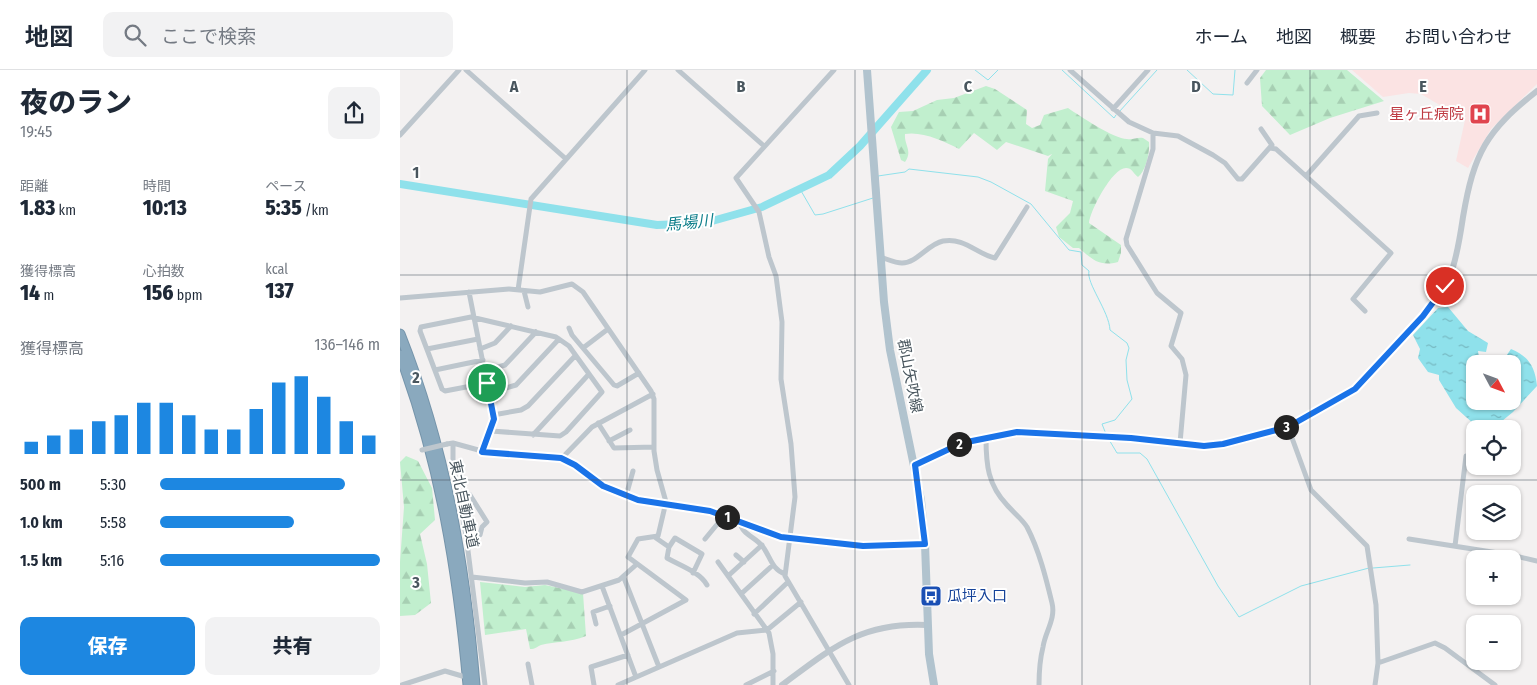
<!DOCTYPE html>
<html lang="ja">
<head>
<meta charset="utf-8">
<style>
	body { margin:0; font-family:"Fira Sans Condensed","Noto Sans JP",sans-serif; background:#f2f2f3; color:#1f2937; height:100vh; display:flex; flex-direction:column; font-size:19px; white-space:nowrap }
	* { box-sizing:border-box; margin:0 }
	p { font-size:16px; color:#747a83 }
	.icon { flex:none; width:28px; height:28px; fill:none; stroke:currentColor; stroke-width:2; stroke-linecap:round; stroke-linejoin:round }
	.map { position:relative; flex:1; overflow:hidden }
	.sheet { display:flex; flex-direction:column; background:#fff; width:400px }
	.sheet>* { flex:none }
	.needle { width:32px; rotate:131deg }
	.buttons { position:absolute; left:1066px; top:285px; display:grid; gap:10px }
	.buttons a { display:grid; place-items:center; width:55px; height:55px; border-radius:10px; background:#fff; box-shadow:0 1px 4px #0004; font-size:25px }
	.pin { position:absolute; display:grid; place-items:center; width:42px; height:42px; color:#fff; margin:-21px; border:2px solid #fff; border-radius:50%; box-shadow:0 1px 5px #0007 }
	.km { position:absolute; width:25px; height:25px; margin:-12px; border-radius:50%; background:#222; color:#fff; font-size:14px; line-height:25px; text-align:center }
	.round { display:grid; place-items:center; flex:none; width:52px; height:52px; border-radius:10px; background:#f2f2f3 }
	.headline { display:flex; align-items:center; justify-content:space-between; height:85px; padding:0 20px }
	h1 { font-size:28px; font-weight:800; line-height:38px }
	.figures { display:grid; grid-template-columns:repeat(3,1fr); gap:8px; height:85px; padding:5px 20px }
	.figures div { display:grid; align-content:center }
	.figures b { font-size:21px; font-weight:800 }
	.figures small { font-size:14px; font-weight:400 }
	.figures p { font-size:14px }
	.chart { height:140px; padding:10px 20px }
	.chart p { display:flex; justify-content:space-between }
	.chart svg { width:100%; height:90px; margin-top:5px; stroke:#1d87e1; stroke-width:6 }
	.cta { display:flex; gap:10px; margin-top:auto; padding:10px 20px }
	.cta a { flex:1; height:58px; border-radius:10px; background:#1d87e1; color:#fff; font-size:20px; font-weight:800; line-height:58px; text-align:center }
	.cta a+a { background:#f2f2f3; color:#1f2937 }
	ul { padding:0 20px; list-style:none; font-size:16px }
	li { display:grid; grid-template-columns:80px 60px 1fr; align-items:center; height:38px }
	li i { height:12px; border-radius:6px; background:#1d87e1 }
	header { display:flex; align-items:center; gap:30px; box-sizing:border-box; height:70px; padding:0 25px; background:#fff; border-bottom:1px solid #e0e1e3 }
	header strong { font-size:24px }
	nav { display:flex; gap:28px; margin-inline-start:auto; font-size:18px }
	.search { width:350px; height:45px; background:#f2f2f3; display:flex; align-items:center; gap:12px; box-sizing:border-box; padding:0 18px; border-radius:10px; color:#747a83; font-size:19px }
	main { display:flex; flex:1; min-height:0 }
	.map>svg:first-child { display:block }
</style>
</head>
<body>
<header>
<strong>地図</strong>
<div class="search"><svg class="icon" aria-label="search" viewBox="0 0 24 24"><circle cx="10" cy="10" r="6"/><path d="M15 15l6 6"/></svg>ここで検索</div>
<nav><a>ホーム</a><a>地図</a><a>概要</a><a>お問い合わせ</a></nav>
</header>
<main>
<section class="sheet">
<div class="headline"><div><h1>夜のラン</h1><p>19:45</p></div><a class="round"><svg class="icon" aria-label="share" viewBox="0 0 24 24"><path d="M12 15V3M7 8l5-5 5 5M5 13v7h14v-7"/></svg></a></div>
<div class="figures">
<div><p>距離</p><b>1.83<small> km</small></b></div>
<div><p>時間</p><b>10:13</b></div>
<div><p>ペース</p><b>5:35<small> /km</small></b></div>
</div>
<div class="figures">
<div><p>獲得標高</p><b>14<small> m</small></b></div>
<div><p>心拍数</p><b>156<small> bpm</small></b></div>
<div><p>kcal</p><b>137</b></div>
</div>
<div class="chart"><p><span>獲得標高</span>136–146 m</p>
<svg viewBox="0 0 160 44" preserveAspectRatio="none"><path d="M5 44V38M15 44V35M25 44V32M35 44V28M45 44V25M55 44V19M65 44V19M75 44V25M85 44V32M95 44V32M105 44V22M115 44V9M125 44V6M135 44V16M145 44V28M155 44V35"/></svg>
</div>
<ul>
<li><b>500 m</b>5:30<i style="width:84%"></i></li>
<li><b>1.0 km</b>5:58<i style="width:61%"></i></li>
<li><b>1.5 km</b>5:16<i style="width:100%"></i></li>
</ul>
<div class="cta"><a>保存</a><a>共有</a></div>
</section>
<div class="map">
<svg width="1137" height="615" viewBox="0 0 1137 615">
	<defs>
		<pattern id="forest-firs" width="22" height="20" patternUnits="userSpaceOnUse" patternTransform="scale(1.25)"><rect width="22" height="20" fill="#c1efce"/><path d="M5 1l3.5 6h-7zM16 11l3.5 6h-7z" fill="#a7cfb3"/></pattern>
		<pattern id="water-ripples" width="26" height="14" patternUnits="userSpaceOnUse" patternTransform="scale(1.25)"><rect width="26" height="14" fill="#8fe1eb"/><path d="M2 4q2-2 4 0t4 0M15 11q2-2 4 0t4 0" fill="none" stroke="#77b9c2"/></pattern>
	</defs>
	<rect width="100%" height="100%" fill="#f3f1f1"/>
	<path fill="#fbe3e3" d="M952 0H1137V14L1091 59 1068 98 1056 91 1065 50 1021 24 1009 23 983 27Z"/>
	<path fill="url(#forest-firs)" d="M866 0H947L984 31 930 48 890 65 862 36 860 8Z
		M586 16 595 19 627 40 626 54 632 58 640 55 644 45 668 38C680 46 714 69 727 69 733 70 737 67 743 68L749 72C750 82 746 101 738 107 733 103 732 98 726 98 712 98 690 141 689 153L721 175V183L718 192C699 197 692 189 679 178H673L659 167 656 157 670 143 673 131 645 121 648 89 652 84 648 86 606 72 597 80 574 63 559 79C544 71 522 61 505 64 504 75 513 81 505 92L501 90 491 57 499 42 513 41 537 30 554 28Z
		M6 386 18 391 32 418 35 450 20 464 27 494 31 533 15 545 0 546V492L4 437 0 392Z
		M80 512 125 517 145 515 183 523 186 566C169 573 156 571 141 575 136 577 136 579 130 579L126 559 85 565Z"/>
	<path fill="url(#water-ripples)" d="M1048 237 1068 261 1088 273 1086 282 1078 281 1080 294H1075V331H1112V294H1093L1104 289 1111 279C1128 286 1135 296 1137 316L1113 342 1102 351 1075 355 1056 338 1039 310V305L1028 302 1018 288 1020 279 1013 265 1038 238Z"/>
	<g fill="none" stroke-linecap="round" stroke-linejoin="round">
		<path stroke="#8fe1eb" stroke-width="1" d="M575 0 588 10 598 0
			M662 0 714 48 716 45
			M787 0 813 24 833 25 835 0
			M719 42 757 0
			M400 119 415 145 423 144 473 128
			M479 126 478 106 505 102 509 99 578 107 591 112 631 134 669 180 681 182 682 195 689 201C686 213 709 241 710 260L727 273 729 278 726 290 727 310 732 329 715 350 702 354 706 364
			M708 368 717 383H740L747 389 818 516 839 547 901 516 969 498
			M973 498 1010 495"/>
		<path stroke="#8fe1eb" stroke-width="8" d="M0 114 257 155 305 153 362 137 429 105 460 76 527 0"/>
		<g stroke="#7594aa" stroke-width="11">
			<path id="motorway" d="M0 264C45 377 65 494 75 615
				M0 285C40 392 58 502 68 615"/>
		</g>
		<path stroke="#bdc6cd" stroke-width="5" d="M66 0 166 89
			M278 0 364 76
			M434 0 336 108 359 142 369 187 376 206 382 252 381 309 391 374 395 427 385 506 449 615
			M670 0 729 52 753 63 778 66 813 85 825 93 838 109H842L872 75 861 59
			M847 13 857 0
			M713 39 748 0
			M753 63V79L726 169 727 175 757 223 781 243 771 276 782 289 786 305 780 373
			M0 65 59 0
			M870 78 876 79 991 183 953 229 965 241
			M906 106 959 46 977 43
			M480 187C487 189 495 193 502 193 517 193 528 174 543 171 564 167 577 184 595 188L627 137
			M118 220 131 129 245 0
			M124 221 128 237
			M69 222 94 349 82 381
			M0 228 109 219 140 222 172 214 183 222 251 321 254 329V381L257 400 266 432 258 466 238 469 228 487 286 530 221 565
			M169 258 172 265 214 315 217 316 239 303
			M183 278 208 259
			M27 279 78 269
			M80 279 95 273 111 256
			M35 300 83 290
			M85 301 105 295 136 262
			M87 313 45 321 42 319 20 261 21 257 71 247 156 267 169 276 202 322 166 362 160 366 91 361
			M89 323 116 315 159 269
			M93 345 121 340 128 336 175 286
			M198 353 214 378 254 377
			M888 357 911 420 967 476 976 535 978 593 975 615
			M133 365 189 304
			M586 368C586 395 588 415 607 435 613 442 622 449 627 457 639 480 646 508 652 533 656 549 645 562 643 577 640 589 639 603 639 615
			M209 371 230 360
			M53 373V395L66 465 85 615
			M47 374 53 373 82 381 161 389 175 395 203 416 238 430 310 441 381 467 463 476 525 474
			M161 389 192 357 253 324
			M515 395 562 373 617 362 731 367 804 375H818L854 367 888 357 951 322 999 272
			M226 426 233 401
			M340 452C342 465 356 467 363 477 370 486 372 500 385 504
			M256 468 269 477
			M305 469 324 446
			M1009 469 1111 485 1137 491
			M67 470 80 465 82 457 87 452 70 425
			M1055 476 1066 386
			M336 485 344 492
			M318 492 369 563 373 584V615
			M293 503 302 484 275 468 269 477 267 488C279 495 300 502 307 515
			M328 506 362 475
			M72 507 125 513 147 512 182 522 219 510 237 494
			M224 508 259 597
			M202 516 236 607
			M341 524 373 495
			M354 544 388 512
			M196 554 193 542 210 536
			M978 593 1035 573 1045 578 1095 615
			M128 594 132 615
			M2 615 45 601 62 606
			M194 615 191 597 228 585
			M218 615 337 563 367 560 401 532
			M346 615 374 601"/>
		<path stroke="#bdc6cd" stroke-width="6" d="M999 272C1018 252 1039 232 1050 206 1057 188 1060 167 1063 147 1074 83 1086 61 1137 21
			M382 615C432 578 461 552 527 555"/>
		<path stroke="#b1c3ce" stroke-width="8" d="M467 0 484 232 490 280 521 430 525 474 529 584 534 615"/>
		<use href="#motorway" stroke="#8aa9be" stroke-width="9"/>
		<path stroke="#bdc6cd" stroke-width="5" d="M22 380 47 374"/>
	</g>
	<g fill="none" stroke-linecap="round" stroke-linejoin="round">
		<g stroke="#fff" stroke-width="10">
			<path id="route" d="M87 313 94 349 82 382 161 388 175 395 203 416 238 430 310 441 381 467 463 476 525 474 515 395 562 373 617 362 731 368 804 376 823 374 888 357 955 319 1023 246 1045 216"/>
		</g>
		<use href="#route" stroke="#1a73e8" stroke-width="6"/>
	</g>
	<path fill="none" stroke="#49565e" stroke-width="1" stroke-opacity="0.55" d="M227 0V615M455 0V615M682 0V615M910 0V615M0 205H1137M0 410H1137"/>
	<defs>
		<g id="hospital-square" transform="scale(1.125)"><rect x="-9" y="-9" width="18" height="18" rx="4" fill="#e0444e" stroke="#fff"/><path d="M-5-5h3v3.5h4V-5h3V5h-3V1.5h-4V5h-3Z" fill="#fff"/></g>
		<g id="bus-square" transform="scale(1.125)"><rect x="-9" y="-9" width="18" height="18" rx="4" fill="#1a4fb4" stroke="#fff"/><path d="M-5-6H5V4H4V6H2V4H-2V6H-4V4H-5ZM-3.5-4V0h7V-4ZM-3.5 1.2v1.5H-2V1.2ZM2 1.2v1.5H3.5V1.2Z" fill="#fff"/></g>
	</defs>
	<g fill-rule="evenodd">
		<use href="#hospital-square" x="1080" y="44"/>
		<use href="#bus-square" x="531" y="526"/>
	</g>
	<g text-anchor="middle" stroke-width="4" stroke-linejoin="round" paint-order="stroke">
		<g font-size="15" fill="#be3a42" stroke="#fff" text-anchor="end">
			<text x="1064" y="49">星ヶ丘病院</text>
		</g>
		<g font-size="15" fill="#49565e" stroke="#fff">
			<text transform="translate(510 306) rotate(79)" y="5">郡山矢吹線</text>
			<text transform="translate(64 434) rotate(78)" y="5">東北自動車道</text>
		</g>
		<g font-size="15" fill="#164399" stroke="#fff" text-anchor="start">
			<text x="547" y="531">瓜坪入口</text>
		</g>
		<g font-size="16" font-style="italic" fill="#0f7f8b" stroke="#fff">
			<text transform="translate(289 152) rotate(-6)" y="6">馬場川</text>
		</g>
	</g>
	<g font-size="16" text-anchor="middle" font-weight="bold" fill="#49565e" stroke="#fff" stroke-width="4" stroke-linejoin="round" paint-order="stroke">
		<text x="114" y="22">A</text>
		<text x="341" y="22">B</text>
		<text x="568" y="22">C</text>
		<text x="796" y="22">D</text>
		<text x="1023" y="22">E</text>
		<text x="16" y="108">1</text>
		<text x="16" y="313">2</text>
		<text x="16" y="518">3</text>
	</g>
</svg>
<div class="buttons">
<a><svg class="needle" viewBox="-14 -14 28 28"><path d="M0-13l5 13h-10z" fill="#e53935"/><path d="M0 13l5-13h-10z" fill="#747a83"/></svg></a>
<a><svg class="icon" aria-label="locate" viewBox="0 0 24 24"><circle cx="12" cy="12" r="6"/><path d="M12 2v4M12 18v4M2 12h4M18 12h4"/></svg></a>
<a><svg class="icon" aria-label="layers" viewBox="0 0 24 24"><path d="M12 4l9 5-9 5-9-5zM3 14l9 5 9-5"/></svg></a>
<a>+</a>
<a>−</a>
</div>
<div class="pin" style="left:87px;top:313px;background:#1e9e55"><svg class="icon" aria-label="arrive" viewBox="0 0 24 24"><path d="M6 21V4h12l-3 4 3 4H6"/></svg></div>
<div class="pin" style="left:1045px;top:216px;background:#d93025"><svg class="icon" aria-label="check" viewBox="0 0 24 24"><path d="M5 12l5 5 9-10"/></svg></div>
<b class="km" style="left:327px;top:447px">1</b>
<b class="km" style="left:559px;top:374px">2</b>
<b class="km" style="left:886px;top:357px">3</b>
</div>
</main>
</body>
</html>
